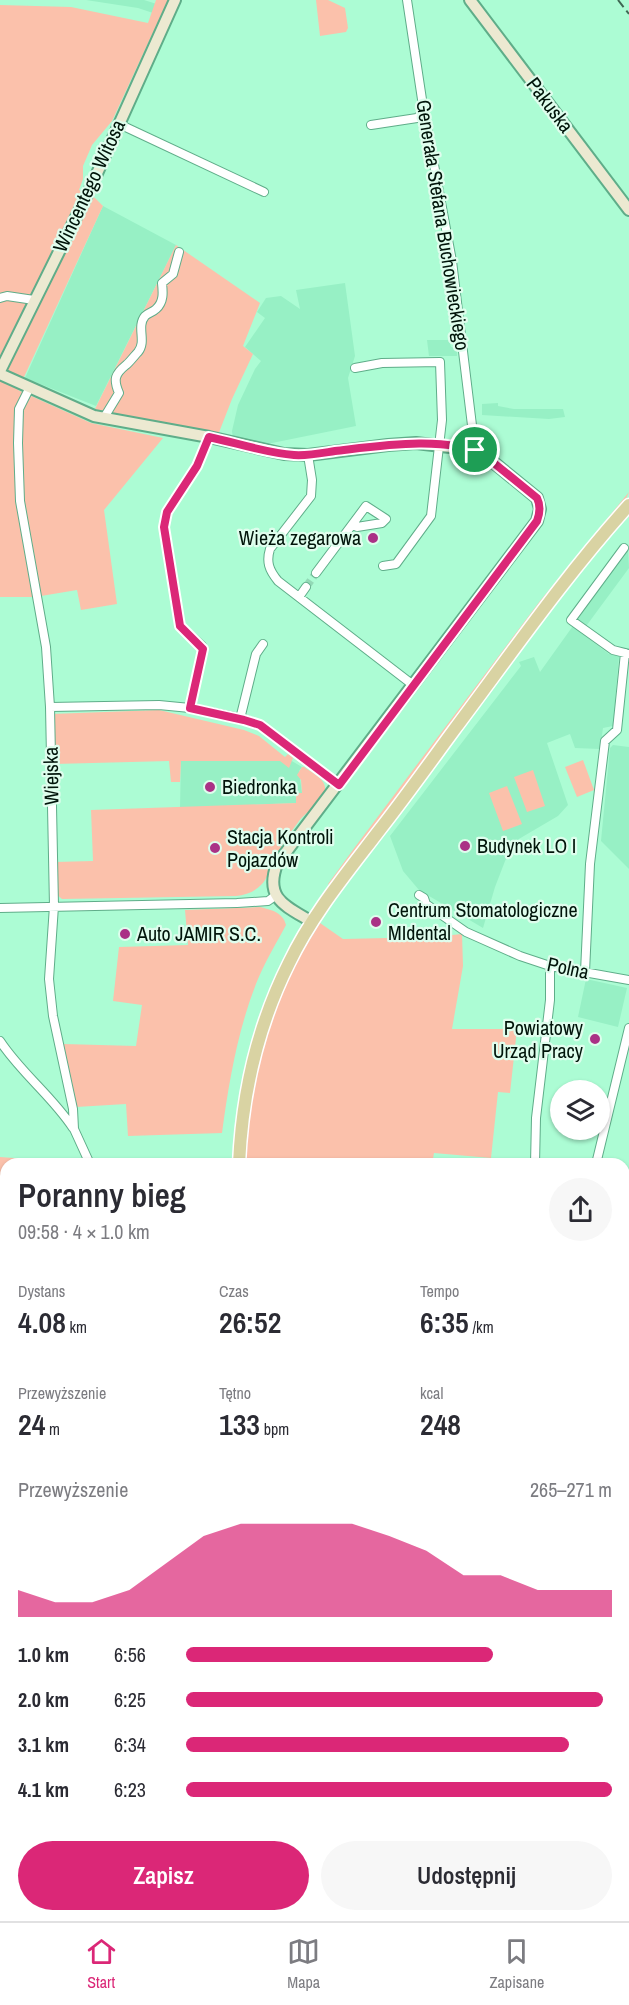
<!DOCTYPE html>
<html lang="pl">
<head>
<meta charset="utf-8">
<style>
	body { margin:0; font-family:"Archivo Narrow",sans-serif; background:#f7f7f7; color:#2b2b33; height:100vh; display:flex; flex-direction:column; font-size:22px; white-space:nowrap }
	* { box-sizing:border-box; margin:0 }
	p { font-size:20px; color:#7c7c81 }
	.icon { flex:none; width:33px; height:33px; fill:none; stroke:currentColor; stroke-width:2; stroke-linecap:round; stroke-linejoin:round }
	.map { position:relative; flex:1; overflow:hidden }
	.details { position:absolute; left:0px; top:1158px; width:630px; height:764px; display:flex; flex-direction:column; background:#fff; border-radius:18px 18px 0 0; box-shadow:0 2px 4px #0004 }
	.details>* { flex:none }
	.tools { position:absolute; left:550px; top:1080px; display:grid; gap:12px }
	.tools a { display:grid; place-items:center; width:60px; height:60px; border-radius:50%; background:#fff; box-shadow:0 2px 4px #0004; font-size:30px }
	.pin { position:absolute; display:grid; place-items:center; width:51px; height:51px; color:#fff; margin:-26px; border:3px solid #fff; border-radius:50%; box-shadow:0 2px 6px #0007 }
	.round { display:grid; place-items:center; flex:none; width:63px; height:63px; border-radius:32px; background:#f7f7f7 }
	.head { display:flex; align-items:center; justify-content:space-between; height:102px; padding:0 18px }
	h1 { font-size:33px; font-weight:600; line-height:45px }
	.metrics { display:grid; grid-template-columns:repeat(3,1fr); gap:9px; height:102px; padding:6px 18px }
	.metrics div { display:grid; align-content:center }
	.metrics b { font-size:30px; font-weight:600 }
	.metrics small { font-size:16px; font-weight:400 }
	.metrics p { font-size:16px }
	.chart { height:168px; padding:12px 18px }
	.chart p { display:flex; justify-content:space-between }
	.chart svg { width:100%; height:108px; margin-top:6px; fill:#db2777; opacity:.7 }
	.cta { display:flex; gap:12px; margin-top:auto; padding:12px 18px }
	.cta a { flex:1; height:69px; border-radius:36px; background:#db2777; color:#fff; font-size:24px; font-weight:600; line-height:69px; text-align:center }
	.cta a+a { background:#f7f7f7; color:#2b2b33 }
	ul { padding:0 18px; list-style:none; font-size:20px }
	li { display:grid; grid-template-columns:96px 72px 1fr; align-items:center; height:45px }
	li i { height:15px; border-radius:8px; background:#db2777 }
	.tabs { display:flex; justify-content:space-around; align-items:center; height:84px; border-top:2px solid #e1e1e2; background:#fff; font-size:16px; color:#7c7c81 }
	.tabs a { display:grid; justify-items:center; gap:3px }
	.tabs .active { color:#db2777 }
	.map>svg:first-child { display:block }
</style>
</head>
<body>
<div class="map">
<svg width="629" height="1921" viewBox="0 0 629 1921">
	<rect width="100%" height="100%" fill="#acfcd4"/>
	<path fill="#97f0c5" d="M86 0H144L163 6 159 15 138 8Z
		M103 206 176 245 96 406 25 378Z
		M345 283 355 356 348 378 356 426 262 445 233 439 232 431 238 405 255 369 261 361 245 347 265 318 257 312 266 298 281 296 300 309 296 290Z
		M427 340H449L451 347 457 348V356H429Z
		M498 403V406L514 409H563L565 417 549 419 482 415V404Z
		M628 549 629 568 581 633 609 654 619 656 613 726 603 728 600 749 575 748 570 734 547 743 568 805 558 816 512 843 495 887 483 928 419 890 403 871 390 836 521 666 519 662 534 657 540 672Z
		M613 745 629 747V869L601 841 610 748Z
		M285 757 302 767 299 771 302 793 296 803 180 808 181 761Z
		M586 979 627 988 618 1027 578 1017Z
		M624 1622H629V1875L624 1874Z"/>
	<path fill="#fbc1ab" d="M156 0H168L112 121 92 145 83 166V179L79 190 95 198 103 206 18 390 91 423 163 438 104 510 117 604 81 610 77 590 35 597H0V5L71 7 148 23Z
		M316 0H328L345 8 348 28 346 32 320 36Z
		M176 245 260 303 243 346 253 354 232 399 218 435 94 411Z
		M629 492 624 503 330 886 328 884 355 847 540 601Z
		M159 710 244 730 259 736 285 757 288 754 293 758 289 768 280 761H181L180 782H171L169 761 54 764 51 714Z
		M583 760 594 790 577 797 565 767Z
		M302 767H304C311 772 326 779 325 789 323 802 306 812 299 821 289 834 281 847 273 860 269 868 268 879 261 885 254 892 246 895 236 896L62 899 57 895 55 862 93 861 91 810 296 803V793H302L301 780 297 775Z
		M533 770 545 806 527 812 514 777Z
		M507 786 522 824 503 831 489 793Z
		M260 907C271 910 283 912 286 925 277 942 266 960 258 979 238 1028 229 1081 222 1133L128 1136 126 1104 76 1107 63 1044 136 1046 142 1005 113 1001 119 947 188 945 185 910Z
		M320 923 343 939 433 937 462 934 463 966 452 1029H517L510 1093 498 1092 491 1158 434 1153 432 1164H244L251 1084 268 1023 292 969Z
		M0 1157 27 1159V1164H6V1256L0 1255Z
		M0 1329 6 1330V1916H60V1921H0Z
		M624 1524H629V1609H624Z
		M266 1916H349L348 1921H269Z"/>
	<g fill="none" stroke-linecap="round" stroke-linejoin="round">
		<path stroke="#92d9b6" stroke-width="8" stroke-dasharray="8 4" stroke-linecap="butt" d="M306 587 316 573"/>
		<g stroke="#5fad89" stroke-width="10">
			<path id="street" d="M407 0 423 106 452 261 475 450
				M119 124 264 192
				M371 125 417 118 421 114 423 107
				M0 298 7 296 34 300
				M355 368 382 363 440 362 442 420 431 516 396 564 383 566
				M30 387 19 409 18 443 20 501 46 647 50 707 54 906 49 979 53 1016 73 1109 74 1129 90 1164
				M105 416 119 393C113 379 115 374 126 365 129 363 135 355 138 352 147 341 136 327 145 316 148 313 153 312 156 309 164 302 163 292 162 283L173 274 179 252
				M308 455 312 480 311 496 270 549C266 562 269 570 278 581L413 685
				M624 548 571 620 613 650 629 654
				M316 573 366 506 386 519 382 523 357 527 353 524
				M299 597 306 587
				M50 707 159 705 190 708 244 719 260 725 339 785
				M190 708 203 649 202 646 180 626 164 527 167 512 197 466 209 437
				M240 719 256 654 263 644
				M419 895 424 898 426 904 466 932 520 956 550 966 629 980
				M0 908 237 903 268 901 275 896
				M585 972 590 864 605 741 617 730 625 653
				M0 1041C21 1073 52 1096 73 1128
				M535 1164 536 1118 550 1000V966
				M596 1164 629 1028
				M624 1311 629 1291
				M624 1323 629 1325
				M624 1490H629
				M624 1615H629
				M624 1881 629 1882
				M518 1916 519 1921"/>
		</g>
		<g stroke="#5fad89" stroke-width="14">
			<path id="secondary" d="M470 0 629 210
				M0 371 90 189 175 0
				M0 374 94 416 209 437 284 454 308 455 388 445 416 443 475 450 493 462 537 498 540 509 537 521 277 864C264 899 286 906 312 922"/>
		</g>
		<g stroke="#fff" stroke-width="15">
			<path id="primary" d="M239 1164C242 1095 258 1025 289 963 312 915 346 874 378 832 404 799 429 764 454 730 511 654 565 576 629 505
				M251 1921 252 1916"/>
		</g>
		<use href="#street" stroke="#fff" stroke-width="8"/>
		<use href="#secondary" stroke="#ece9d1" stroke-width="10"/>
		<use href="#primary" stroke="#d9d3a3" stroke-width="12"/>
		<path stroke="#3e6753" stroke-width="2" stroke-dasharray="9 4.5" stroke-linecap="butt" d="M618 0 629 14"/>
	</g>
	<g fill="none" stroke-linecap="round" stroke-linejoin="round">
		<g stroke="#fff" stroke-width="12">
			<path id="route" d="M209 437C237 443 266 453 294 455 308 456 322 453 335 451 378 446 446 435 484 455L537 498C541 506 540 513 537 521L339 785 260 725 244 720 190 708 203 649 180 626 164 527 167 512 197 466Z"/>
		</g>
		<use href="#route" stroke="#db2777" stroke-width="8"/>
	</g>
	<g fill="#aa3186" stroke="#dffded" stroke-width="2">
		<circle cx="373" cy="538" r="6"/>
		<circle cx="210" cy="787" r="6"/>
		<circle cx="465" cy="846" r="6"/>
		<circle cx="215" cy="848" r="6"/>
		<circle cx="376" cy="922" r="6"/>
		<circle cx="125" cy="934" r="6"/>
		<circle cx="595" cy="1039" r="6"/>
	</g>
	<g text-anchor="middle" stroke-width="4.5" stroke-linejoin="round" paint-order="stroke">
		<g font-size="20" fill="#00140a" stroke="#dffded">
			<text transform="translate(550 105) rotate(53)" y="7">Pakuska</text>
			<text transform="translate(89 186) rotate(-65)" y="7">Wincentego Witosa</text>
			<text transform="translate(443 225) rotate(81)" y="7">Generała Stefana Buchowieckiego</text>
			<text transform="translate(51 776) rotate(-91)" y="7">Wiejska</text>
			<text transform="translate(568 968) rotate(12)" y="7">Polna</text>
		</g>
		<g font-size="20" fill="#00140a" stroke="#dffded" text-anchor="start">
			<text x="361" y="545" text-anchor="end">Wieża zegarowa</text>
			<text x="222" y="794">Biedronka</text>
			<text x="227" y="844">Stacja Kontroli<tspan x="227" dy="23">Pojazdów</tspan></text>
			<text x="477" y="853">Budynek LO I</text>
			<text x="388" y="917">Centrum Stomatologiczne<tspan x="388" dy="23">MIdental</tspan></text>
			<text x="137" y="941">Auto JAMIR S.C.</text>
			<text x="583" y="1035" text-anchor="end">Powiatowy<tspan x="583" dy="23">Urząd Pracy</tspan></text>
		</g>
	</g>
</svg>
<div class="tools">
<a><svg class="icon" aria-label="layers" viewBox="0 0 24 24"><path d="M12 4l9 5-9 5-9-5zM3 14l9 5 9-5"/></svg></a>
</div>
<div class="pin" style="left:475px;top:450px;background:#1e9e55"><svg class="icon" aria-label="arrive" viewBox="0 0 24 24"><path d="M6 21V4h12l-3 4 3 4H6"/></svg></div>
<section class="details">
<div class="head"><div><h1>Poranny bieg</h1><p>09:58 · 4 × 1.0 km</p></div><a class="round"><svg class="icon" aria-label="share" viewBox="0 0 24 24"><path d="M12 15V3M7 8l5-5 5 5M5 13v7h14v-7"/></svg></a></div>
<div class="metrics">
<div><p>Dystans</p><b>4.08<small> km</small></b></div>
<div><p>Czas</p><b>26:52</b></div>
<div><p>Tempo</p><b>6:35<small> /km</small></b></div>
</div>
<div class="metrics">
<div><p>Przewyższenie</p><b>24<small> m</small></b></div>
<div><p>Tętno</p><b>133<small> bpm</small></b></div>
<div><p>kcal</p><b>248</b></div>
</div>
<div class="chart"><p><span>Przewyższenie</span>265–271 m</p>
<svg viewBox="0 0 160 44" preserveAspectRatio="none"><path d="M0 44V33L10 38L20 38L30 33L40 22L50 11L60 6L70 6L80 6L90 6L100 11L110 17L120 27L130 27L140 33L150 33L160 33V44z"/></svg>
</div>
<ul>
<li><b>1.0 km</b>6:56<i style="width:72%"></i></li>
<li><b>2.0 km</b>6:25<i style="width:98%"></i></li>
<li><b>3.1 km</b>6:34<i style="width:90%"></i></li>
<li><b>4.1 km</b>6:23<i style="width:100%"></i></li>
</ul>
<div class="cta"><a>Zapisz</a><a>Udostępnij</a></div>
</section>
</div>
<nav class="tabs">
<a class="active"><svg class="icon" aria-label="home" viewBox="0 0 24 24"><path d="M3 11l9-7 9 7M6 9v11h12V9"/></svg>Start</a>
<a><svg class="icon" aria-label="map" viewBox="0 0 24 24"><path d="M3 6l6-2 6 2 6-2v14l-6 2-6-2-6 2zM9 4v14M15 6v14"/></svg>Mapa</a>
<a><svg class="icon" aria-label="saved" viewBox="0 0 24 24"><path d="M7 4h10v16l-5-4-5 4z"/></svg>Zapisane</a>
</nav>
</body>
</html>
